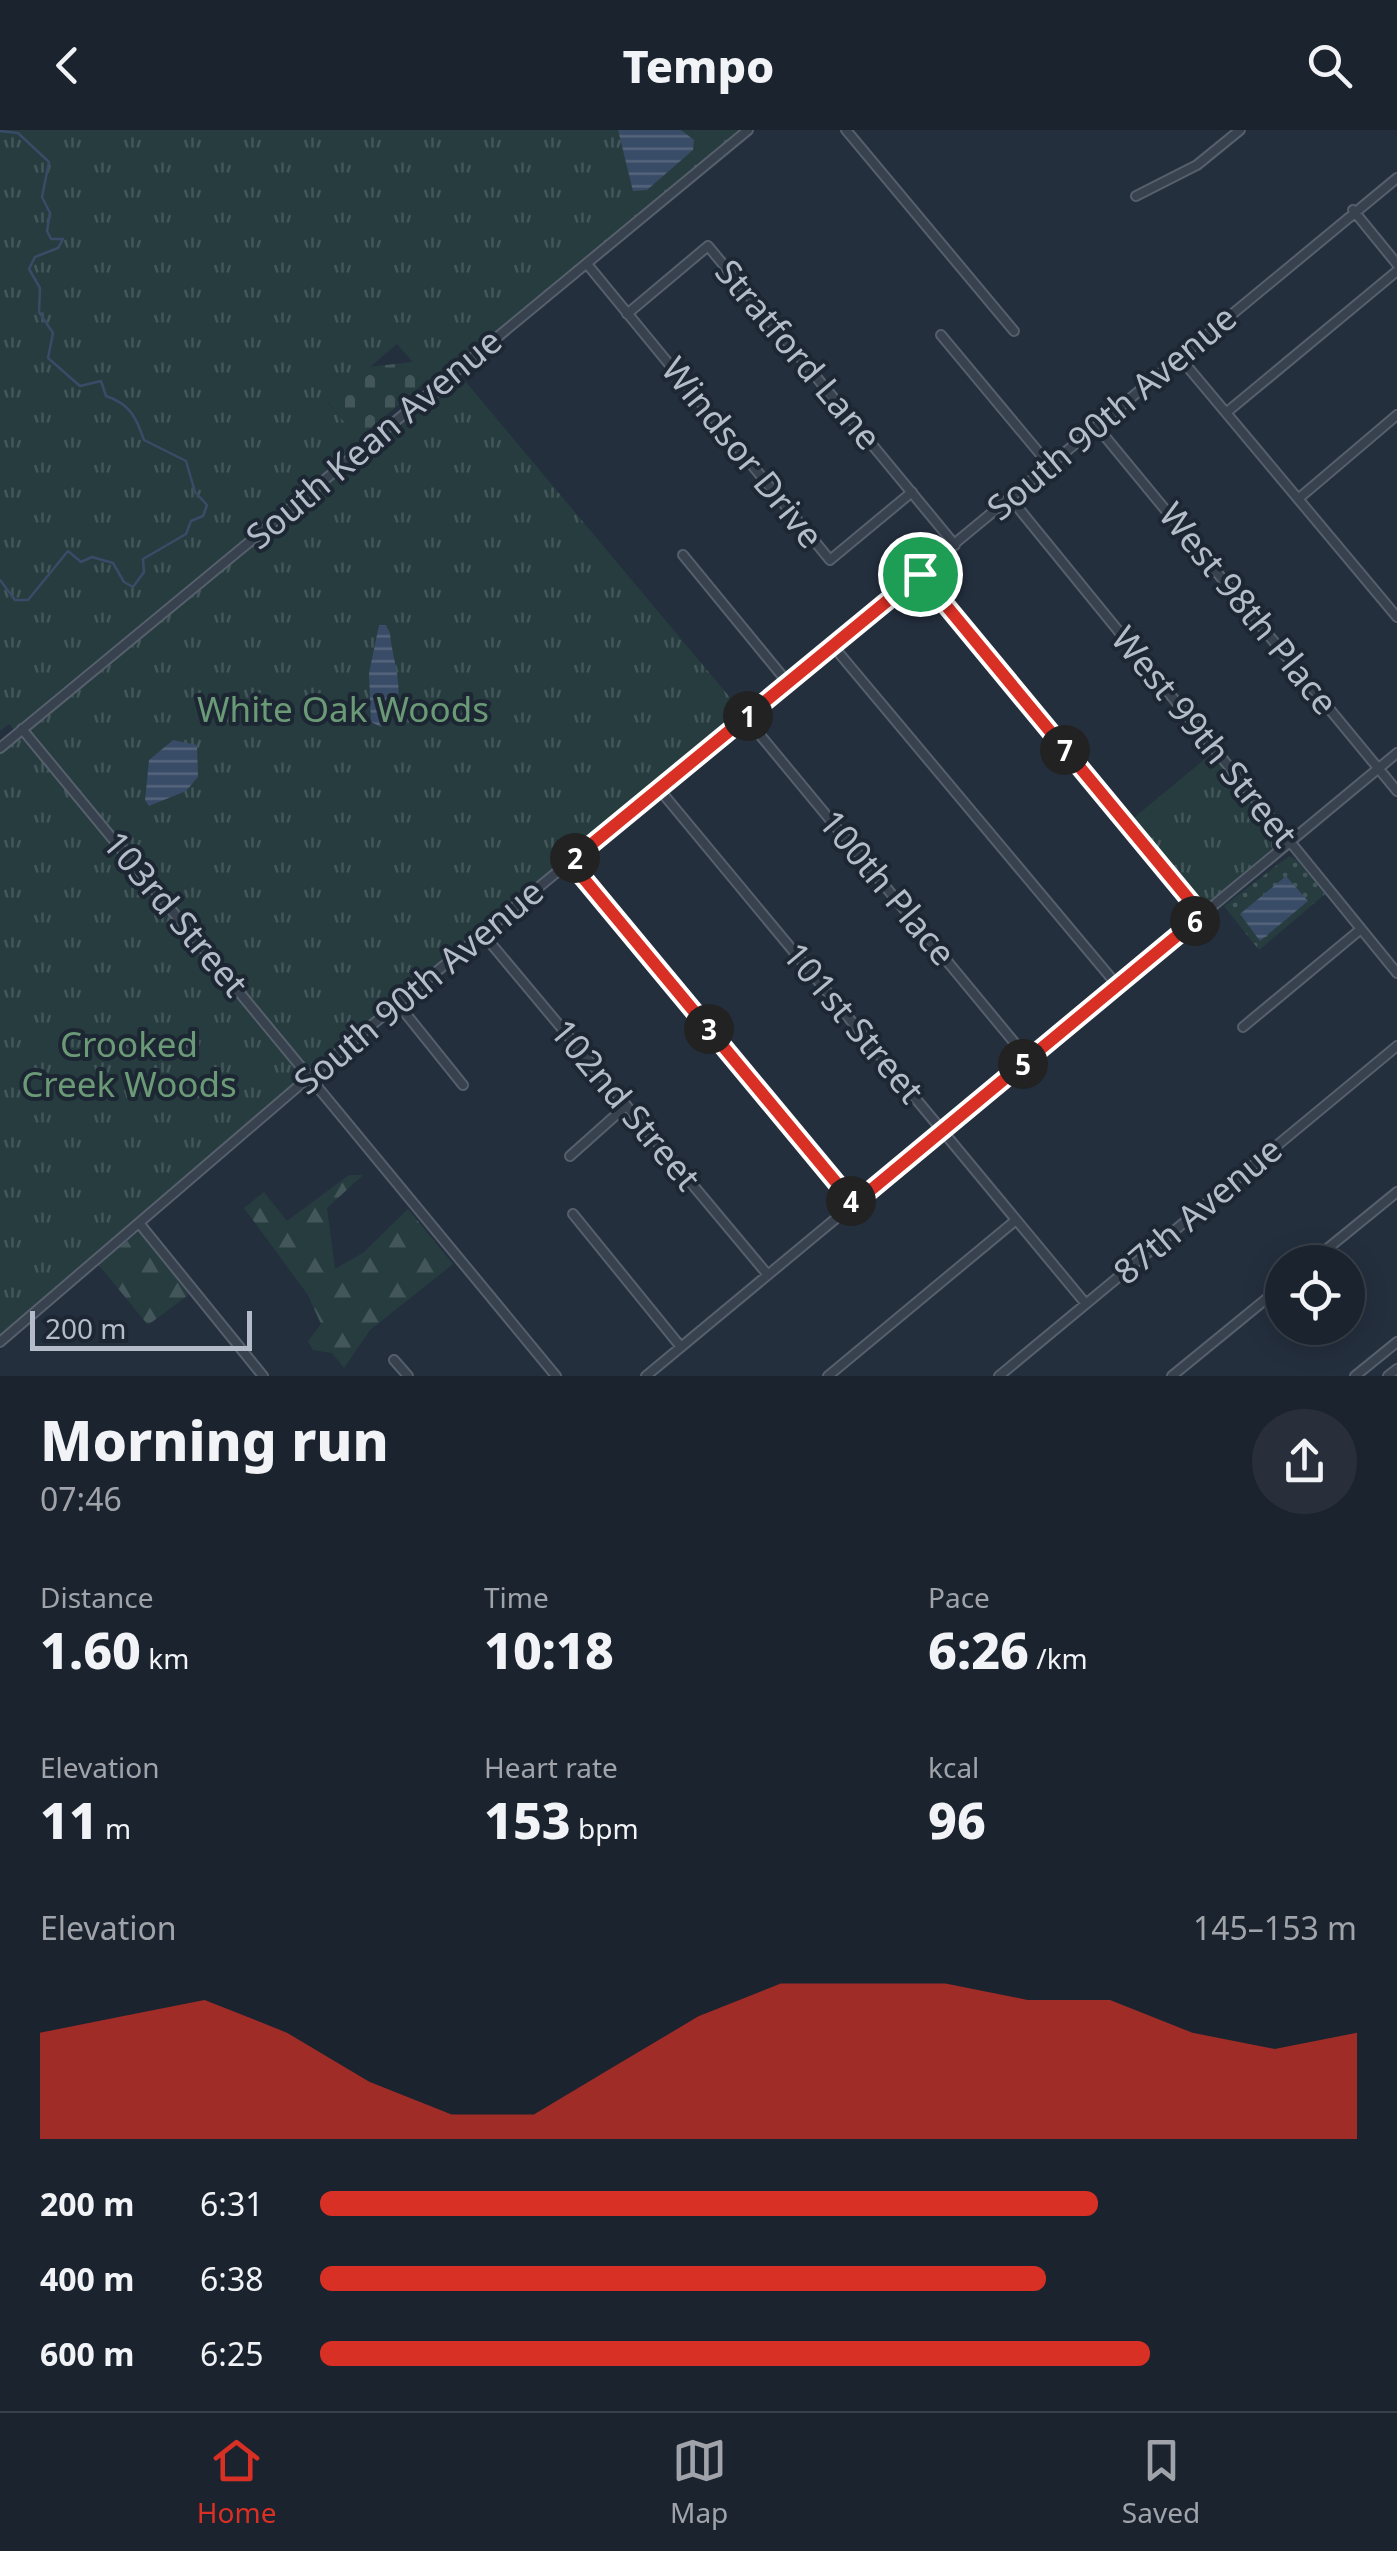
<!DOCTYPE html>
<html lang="en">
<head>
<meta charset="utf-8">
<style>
	body { margin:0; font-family:"Noto Sans",sans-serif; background:#282f3a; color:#f1f3f6; height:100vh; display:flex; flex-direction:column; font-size:38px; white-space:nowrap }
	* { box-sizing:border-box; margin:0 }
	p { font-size:32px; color:#a0a4aa }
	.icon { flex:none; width:55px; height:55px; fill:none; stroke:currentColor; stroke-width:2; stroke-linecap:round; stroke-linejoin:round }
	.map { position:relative; height:1246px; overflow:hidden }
	.panel { display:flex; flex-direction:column; background:#1b232e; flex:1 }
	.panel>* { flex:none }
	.fabs { position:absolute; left:1265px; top:1115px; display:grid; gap:20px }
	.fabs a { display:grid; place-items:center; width:100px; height:100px; border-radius:50%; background:#1b232e; box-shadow:0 5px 25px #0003,0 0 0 2px #39404a; font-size:50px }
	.scale { position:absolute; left:30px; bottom:25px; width:222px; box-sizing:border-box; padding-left:10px; border:5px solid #b4bcc9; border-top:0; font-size:28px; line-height:35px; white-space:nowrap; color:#b4bcc9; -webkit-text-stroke:8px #1d2633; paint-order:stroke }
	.pin { position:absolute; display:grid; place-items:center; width:85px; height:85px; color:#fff; margin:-42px; border:5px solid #fff; border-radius:50%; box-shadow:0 2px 10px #0007 }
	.km { position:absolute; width:50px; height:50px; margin:-25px; border-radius:50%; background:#222; color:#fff; font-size:28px; line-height:50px; text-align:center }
	.round { display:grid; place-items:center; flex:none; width:105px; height:105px; border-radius:52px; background:#282f3a }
	.summary { display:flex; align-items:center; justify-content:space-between; height:170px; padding:0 40px }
	h1 { font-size:55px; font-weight:800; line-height:75px }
	.metrics { display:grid; grid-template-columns:repeat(3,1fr); gap:15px; height:170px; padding:10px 40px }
	.metrics div { display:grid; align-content:center }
	.metrics b { font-size:50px; font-weight:800 }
	.metrics small { font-size:28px; font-weight:400 }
	.metrics p { font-size:28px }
	.chart { height:280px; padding:20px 40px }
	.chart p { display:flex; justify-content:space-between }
	.chart svg { width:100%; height:180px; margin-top:10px; fill:#d93025; opacity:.7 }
	ul { padding:0 40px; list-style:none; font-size:32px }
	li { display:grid; grid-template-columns:160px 120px 1fr; align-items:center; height:75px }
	li i { height:25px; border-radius:12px; background:#d93025 }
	header { display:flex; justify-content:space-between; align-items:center; height:130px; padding:0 40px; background:#1b232e; font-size:45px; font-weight:800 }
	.menu { display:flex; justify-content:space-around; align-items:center; height:140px; border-top:2px solid #39404a; background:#1b232e; font-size:28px; color:#a0a4aa }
	.menu a { display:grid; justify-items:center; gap:5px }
	.menu .current { color:#d93025 }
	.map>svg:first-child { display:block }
</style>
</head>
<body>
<header><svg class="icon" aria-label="back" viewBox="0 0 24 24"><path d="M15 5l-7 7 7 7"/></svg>Tempo<svg class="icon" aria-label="search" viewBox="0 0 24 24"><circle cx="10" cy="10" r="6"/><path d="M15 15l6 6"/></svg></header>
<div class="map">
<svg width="1397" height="1246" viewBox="0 0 1397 1246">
	<defs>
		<pattern id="grass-dots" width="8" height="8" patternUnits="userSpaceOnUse" patternTransform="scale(2.5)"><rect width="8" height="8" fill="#263c3f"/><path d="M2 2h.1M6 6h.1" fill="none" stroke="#435659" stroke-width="1.8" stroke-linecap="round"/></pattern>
		<pattern id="forest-firs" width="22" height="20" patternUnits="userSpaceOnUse" patternTransform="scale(2.5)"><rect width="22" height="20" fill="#263c3f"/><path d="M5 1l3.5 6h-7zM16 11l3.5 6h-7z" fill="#435659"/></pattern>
		<pattern id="cemetery-stones" width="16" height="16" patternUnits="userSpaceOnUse" patternTransform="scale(2.5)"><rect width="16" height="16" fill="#263c3f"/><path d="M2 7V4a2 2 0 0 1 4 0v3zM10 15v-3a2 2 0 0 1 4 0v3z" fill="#435659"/></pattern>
		<pattern id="park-tufts" width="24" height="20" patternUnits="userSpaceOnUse" patternTransform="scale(2.5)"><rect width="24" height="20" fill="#263c3f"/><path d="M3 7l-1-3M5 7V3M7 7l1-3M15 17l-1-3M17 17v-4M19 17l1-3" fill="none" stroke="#435659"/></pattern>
		<pattern id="water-rules" width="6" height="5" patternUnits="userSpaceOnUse" patternTransform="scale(2.5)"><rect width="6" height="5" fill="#394c67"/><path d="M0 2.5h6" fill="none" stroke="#53647b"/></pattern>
	</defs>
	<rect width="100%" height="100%" fill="#242f3e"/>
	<path fill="url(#grass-dots)" d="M1289 726 1297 730 1325 764 1259 820 1224 776Z"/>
	<path fill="url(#forest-firs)" d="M349 1045H363L327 1078 335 1139 363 1123 408 1079 453 1134 370 1200 344 1238 332 1223 313 1220 308 1211 321 1194 308 1165 244 1078 264 1062 287 1091Z
		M140 1101 191 1163 148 1195 98 1134Z"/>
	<path fill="url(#cemetery-stones)" d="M413 232 428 250 358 309 305 244Z"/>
	<path fill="url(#park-tufts)" fill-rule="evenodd" d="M0 0H747L455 239 743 583 611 702 311 952 0 1204V618L17 603 9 594 0 601ZM397 214 435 258 365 316 328 273Z
		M1211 624 1281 710 1213 770 1202 774 1130 691Z"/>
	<path fill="url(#water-rules)" d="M618 0H681L694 10 693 20 647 60 633 61Z
		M379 495H386L390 503C392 533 413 576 381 597L371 592 369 543Z
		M173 610 197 615 198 647 186 661 149 676 145 670 149 630Z
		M1286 746 1308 771 1260 811 1240 784Z"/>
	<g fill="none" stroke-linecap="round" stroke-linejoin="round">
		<path stroke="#394c67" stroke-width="2.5" d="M0 1 18 3 49 32 42 67 50 83 47 101 51 109H63L58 118 35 127 29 139 40 158 39 182 53 203 48 228 80 256 101 251 106 266C130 274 136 287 144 310L186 331 195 362 207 375 203 386 191 391 186 404 143 429 144 442 133 457 124 452 113 433 92 427 81 432 68 421 28 470H15L0 450"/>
		<g stroke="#565f6c" stroke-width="12">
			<path id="minor" d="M846 0 1014 201
				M1136 66 1197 35 1240 0
				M1353 80 1397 134
				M587 134 830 430 912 362
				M627 184 708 116 955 415
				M941 205 1051 337
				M1181 229 1397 487
				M1227 282 1397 141
				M1098 298 1397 661
				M1011 369 1397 843
				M1298 369 1397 285
				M683 425 788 553
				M920 444 1202 785
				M833 516 1117 855
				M746 588 1028 929
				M22 599 556 1246
				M0 618 748 0
				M659 659 1086 1174
				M570 732 853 1074
				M483 804 768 1145
				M398 874 463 955
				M1243 897 1361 799
				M570 1026 626 976
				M573 1084 681 1217
				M139 1093 263 1246
				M1311 1132 1397 1062
				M0 1212 309 947 1397 48
				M394 1230 408 1246
				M646 1246 1397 623
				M828 1246 1016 1090
				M999 1246 1397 916
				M1172 1246 1282 1156
				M1355 1246 1397 1212
				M1388 1246 1397 1239"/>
		</g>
		<use href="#minor" stroke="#38414e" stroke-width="8"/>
	</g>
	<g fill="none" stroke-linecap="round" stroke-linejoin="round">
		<g stroke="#fff" stroke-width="20">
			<path id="route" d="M920 444 1202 785 854 1074 570 732Z"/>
		</g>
		<use href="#route" stroke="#d93025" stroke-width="12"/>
	</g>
	<g text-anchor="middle" stroke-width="8" stroke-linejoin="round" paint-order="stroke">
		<g font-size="35" fill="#b4bcc9" stroke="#1d2633">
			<text transform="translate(798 225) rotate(50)" y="12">Stratford Lane</text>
			<text transform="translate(1112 283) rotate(-40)" y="12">South 90th Avenue</text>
			<text transform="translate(374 309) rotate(-40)" y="12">South Kean Avenue</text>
			<text transform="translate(742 323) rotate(51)" y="12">Windsor Drive</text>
			<text transform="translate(1248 479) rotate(51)" y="12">West 98th Place</text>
			<text transform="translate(1204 607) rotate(51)" y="12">West 99th Street</text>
			<text transform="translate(887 758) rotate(50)" y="12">100th Place</text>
			<text transform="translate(175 784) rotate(50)" y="12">103rd Street</text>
			<text transform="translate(419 857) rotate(-40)" y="12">South 90th Avenue</text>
			<text transform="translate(853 893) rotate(50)" y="12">101st Street</text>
			<text transform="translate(625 975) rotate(50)" y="12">102nd Street</text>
			<text transform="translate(1198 1081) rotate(-40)" y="12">87th Avenue</text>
		</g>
		<g font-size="35" fill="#6b9a76" stroke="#1d2633">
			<text x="343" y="592">White Oak Woods</text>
			<text x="129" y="927">Crooked<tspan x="129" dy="40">Creek Woods</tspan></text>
		</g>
	</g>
</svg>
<div class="fabs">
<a><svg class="icon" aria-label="locate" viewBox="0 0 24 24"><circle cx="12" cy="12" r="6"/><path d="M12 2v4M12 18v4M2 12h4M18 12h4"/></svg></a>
</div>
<div class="scale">200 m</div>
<div class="pin" style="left:920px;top:444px;background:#1e9e55"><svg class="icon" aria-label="arrive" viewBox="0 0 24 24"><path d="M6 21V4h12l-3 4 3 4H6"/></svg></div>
<b class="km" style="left:748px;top:586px">1</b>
<b class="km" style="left:575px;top:728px">2</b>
<b class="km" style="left:709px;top:899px">3</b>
<b class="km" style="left:851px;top:1071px">4</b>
<b class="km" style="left:1023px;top:934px">5</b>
<b class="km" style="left:1195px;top:791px">6</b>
<b class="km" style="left:1065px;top:620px">7</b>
</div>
<section class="panel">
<div class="summary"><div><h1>Morning run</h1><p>07:46</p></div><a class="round"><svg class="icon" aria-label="share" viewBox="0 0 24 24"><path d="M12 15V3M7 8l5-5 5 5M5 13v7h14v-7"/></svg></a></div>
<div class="metrics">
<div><p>Distance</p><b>1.60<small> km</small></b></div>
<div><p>Time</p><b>10:18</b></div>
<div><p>Pace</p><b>6:26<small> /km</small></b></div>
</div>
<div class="metrics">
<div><p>Elevation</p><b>11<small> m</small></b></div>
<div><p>Heart rate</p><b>153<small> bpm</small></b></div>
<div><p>kcal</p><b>96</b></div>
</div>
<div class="chart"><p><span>Elevation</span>145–153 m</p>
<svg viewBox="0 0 160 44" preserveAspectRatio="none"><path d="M0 44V18L10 14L20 10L30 18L40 30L50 38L60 38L70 26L80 14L90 6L100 6L110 6L120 10L130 10L140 18L150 22L160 18V44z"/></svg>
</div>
<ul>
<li><b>200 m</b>6:31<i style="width:75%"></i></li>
<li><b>400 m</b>6:38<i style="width:70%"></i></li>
<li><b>600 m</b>6:25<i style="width:80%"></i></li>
</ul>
</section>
<nav class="menu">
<a class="current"><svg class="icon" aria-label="home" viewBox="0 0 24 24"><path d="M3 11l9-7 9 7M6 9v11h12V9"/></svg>Home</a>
<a><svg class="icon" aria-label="map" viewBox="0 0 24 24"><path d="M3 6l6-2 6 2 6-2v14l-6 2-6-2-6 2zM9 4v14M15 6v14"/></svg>Map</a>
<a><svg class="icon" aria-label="saved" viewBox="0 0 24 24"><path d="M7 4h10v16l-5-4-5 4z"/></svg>Saved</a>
</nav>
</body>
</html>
